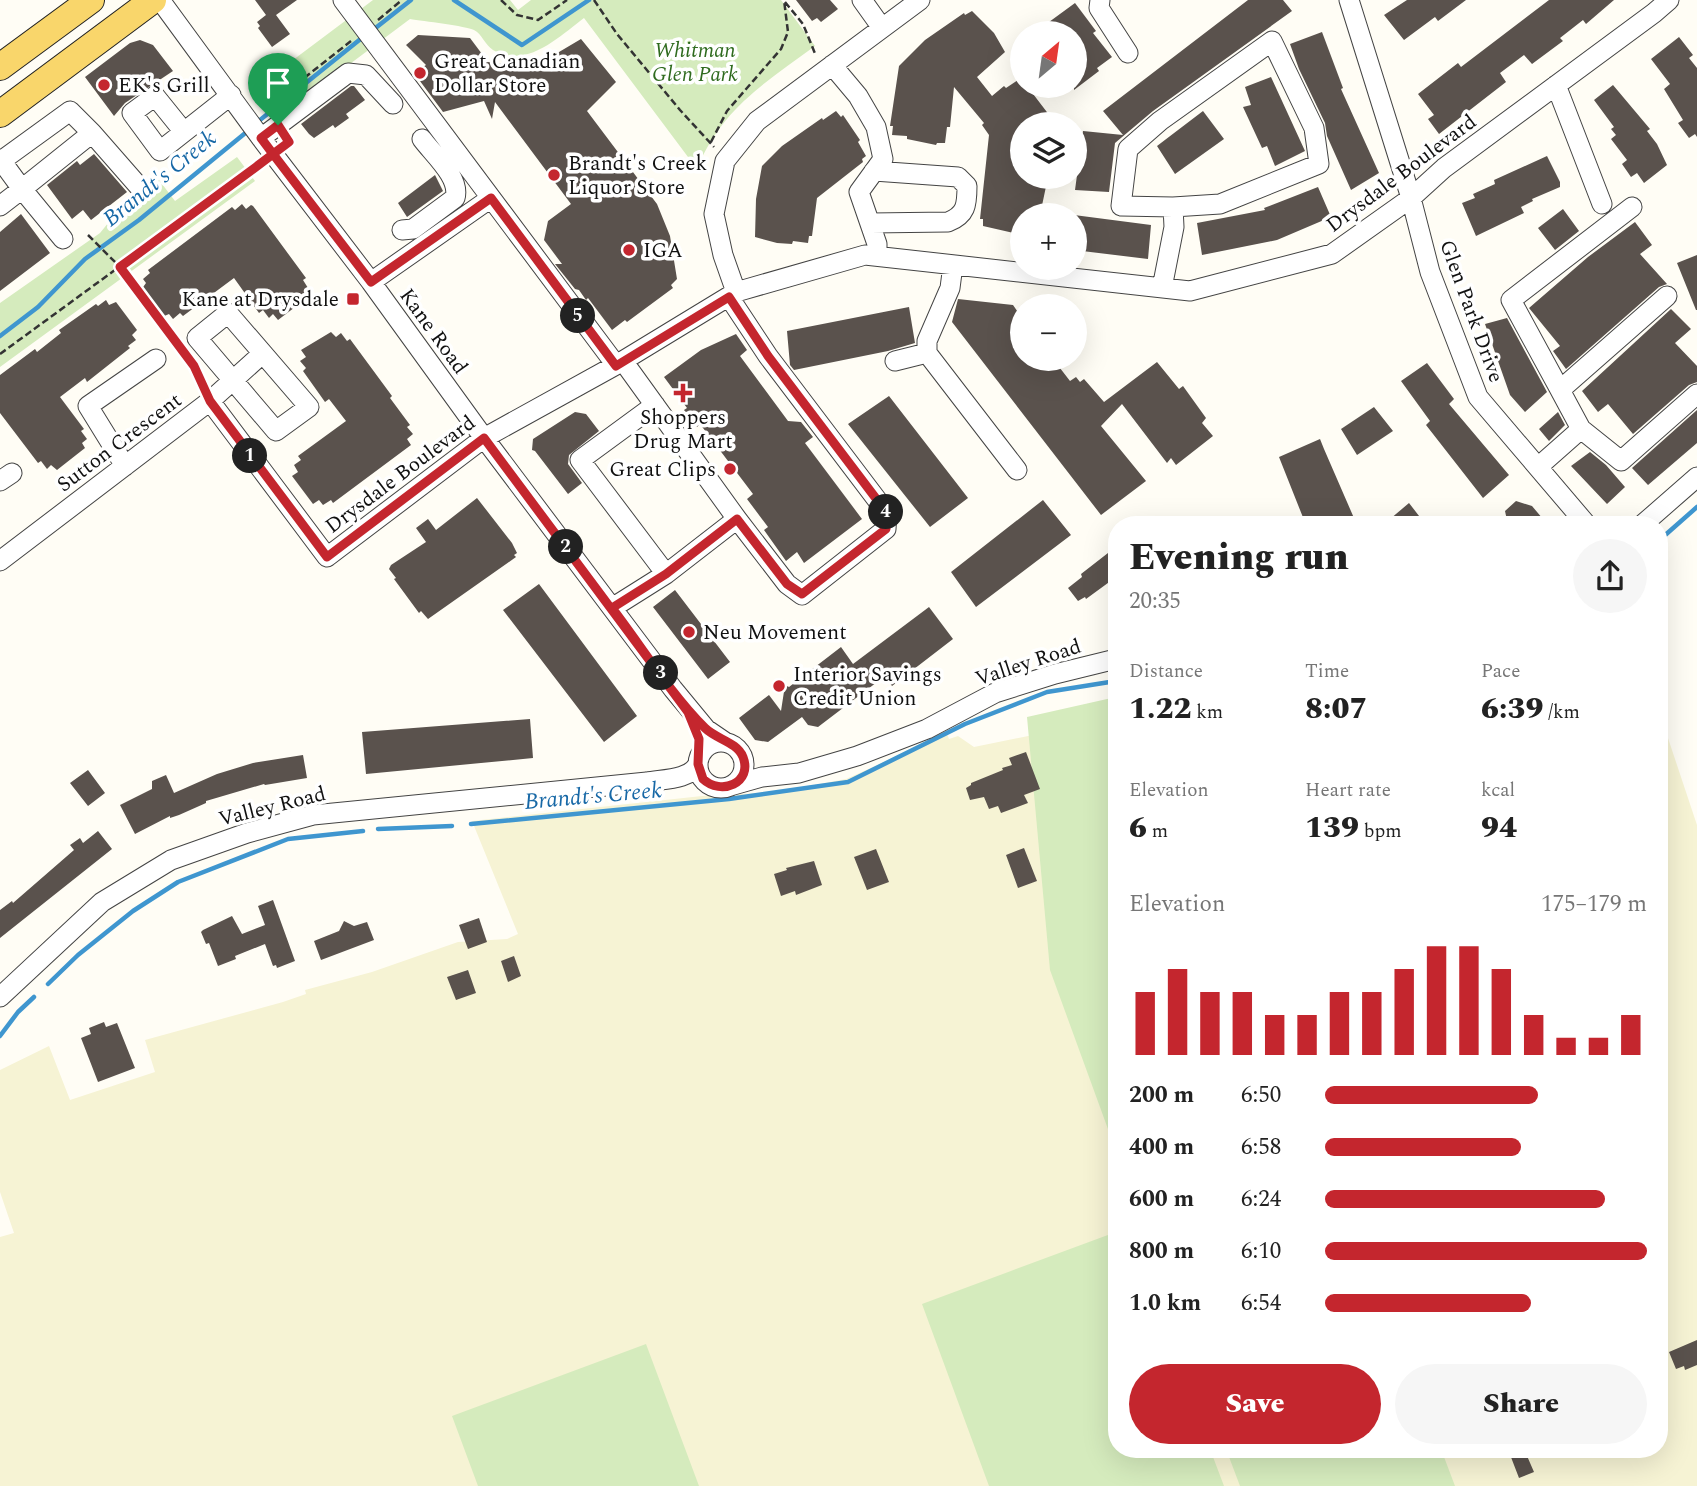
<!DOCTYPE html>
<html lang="en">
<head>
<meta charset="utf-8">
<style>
	body { margin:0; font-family:Spectral,serif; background:#f6f6f6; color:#222; height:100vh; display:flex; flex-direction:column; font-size:26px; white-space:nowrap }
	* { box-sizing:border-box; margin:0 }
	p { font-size:23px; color:#767676 }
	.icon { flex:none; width:38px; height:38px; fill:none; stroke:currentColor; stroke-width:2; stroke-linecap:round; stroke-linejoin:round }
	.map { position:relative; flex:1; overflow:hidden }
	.sheet { position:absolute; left:1108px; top:516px; width:560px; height:942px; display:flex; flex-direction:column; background:#fff; border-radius:28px; box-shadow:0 7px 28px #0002 }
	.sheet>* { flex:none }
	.needle { width:46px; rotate:29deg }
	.controls { position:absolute; left:1010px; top:21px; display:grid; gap:14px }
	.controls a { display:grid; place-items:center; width:77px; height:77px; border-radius:50%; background:#fff; box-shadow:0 7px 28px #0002; font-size:35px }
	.pin { position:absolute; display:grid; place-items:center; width:60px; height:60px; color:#fff; margin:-72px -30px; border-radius:50% 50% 50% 0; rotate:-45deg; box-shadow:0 0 7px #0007 }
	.pin .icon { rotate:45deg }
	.km { position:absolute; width:35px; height:35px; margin:-18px; border-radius:50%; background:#222; color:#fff; font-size:19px; line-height:35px; text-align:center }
	.round { display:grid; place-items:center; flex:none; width:74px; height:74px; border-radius:37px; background:#f6f6f6 }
	.head { display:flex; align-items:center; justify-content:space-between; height:119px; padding:0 21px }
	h1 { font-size:38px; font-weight:800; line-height:52px }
	.figures { display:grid; grid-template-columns:repeat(3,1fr); gap:10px; height:119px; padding:7px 21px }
	.figures div { display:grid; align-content:center }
	.figures b { font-size:30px; font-weight:800 }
	.figures small { font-size:19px; font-weight:400 }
	.figures p { font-size:19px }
	.chart { height:196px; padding:14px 21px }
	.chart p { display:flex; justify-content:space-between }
	.chart svg { width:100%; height:126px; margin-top:7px; stroke:#c4262e; stroke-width:6 }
	.primary-button { display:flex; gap:14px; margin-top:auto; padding:14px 21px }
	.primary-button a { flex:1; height:80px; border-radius:42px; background:#c4262e; color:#fff; font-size:28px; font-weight:800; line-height:80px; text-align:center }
	.primary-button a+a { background:#f6f6f6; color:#222 }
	ul { padding:0 21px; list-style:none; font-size:23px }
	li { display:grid; grid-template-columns:112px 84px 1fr; align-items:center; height:52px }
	li i { height:18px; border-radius:9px; background:#c4262e }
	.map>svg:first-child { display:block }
</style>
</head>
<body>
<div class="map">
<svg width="1697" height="1486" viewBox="0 0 1697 1486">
	<rect width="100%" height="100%" fill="#fffdf5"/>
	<path fill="#f6f3d4" d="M1659 711 1697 825V1486H0V1237L14 1233 0 1192V1070L49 1046 70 1100 155 1072 145 1040 283 1002 306 994 305 990 372 972 458 942 507 939 518 934 472 821 702 796 776 792 846 779 947 734 949 739 958 736 974 747 1116 718V1449H1659Z"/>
	<path fill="#d5ebbd" d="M373 0H510L518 10 531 0H781L815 46C766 82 721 109 697 169L584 18C560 36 526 70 493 50 485 45 482 34 474 30 466 26 423 21 410 19L279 117 257 87Z
		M237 157 255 181 0 367V303L100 233 122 206 159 180 175 201Z
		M1116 697V1151L1050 970 1027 717Z
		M1116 1232V1449H1210L1224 1486H989L922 1304Z
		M646 1344 699 1486H478L452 1416Z
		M1226 1449H1441L1455 1486H1240Z"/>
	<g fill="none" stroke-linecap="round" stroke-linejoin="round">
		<path stroke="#3f96cf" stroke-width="4.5" d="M454 0 522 45 589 0
			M373 30 411 0
			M255 124 363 37
			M0 336 38 307 85 259 139 220 249 130
			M1663 537 1697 507
			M471 824 729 799 848 782 965 724 1047 692 1116 681
			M378 829 452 826
			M48 984 78 955 133 911 178 882 288 839 363 831
			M0 1036 18 1012 34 997"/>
	</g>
	<path fill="#5a524d" d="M255 0H297L276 15 290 34 272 47 258 28 260 26 257 22 266 15Z
		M796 0H830L838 9 821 22 817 18 812 21Z
		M1248 0H1283L1292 11 1153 111 1115 143 1109 192 1075 190 1083 131 1123 135 1103 111Z
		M1407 0H1466L1438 21 1435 17 1404 40 1384 15Z
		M1549 0H1614L1586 24 1583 20 1560 38 1563 41 1532 64 1524 55 1500 73 1506 82 1439 134 1428 119 1434 115 1418 94 1458 63 1461 67Z
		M1075 3 1096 31 1093 33 1112 57 1097 68 1099 71 1074 90V33H1034Z
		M972 11 994 33 1005 52 977 77 992 96 1004 86 1006 88 1018 80 1022 86H1027L1056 124H1022V177H1048L1040 215H1022V235L983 226V219H980L989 135 982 125 984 123 954 87 950 127H947L945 143H937L936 145 907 139V136L892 135 893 126H890L899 66 925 40 964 13 965 15Z
		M1322 32 1343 88 1341 89 1379 173 1351 190 1327 136 1325 123 1299 69 1290 44Z
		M418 35 470 38 488 62 532 68 581 39 616 82 587 111 657 204 670 236 677 279 671 285 673 288 627 322 625 320 612 330 588 298 586 300 579 290 575 289 555 264H562L544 240 548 221 571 204 495 102 492 119 484 101 443 112 414 73 426 65 406 45Z
		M1679 37 1693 55 1689 58 1697 68V137L1695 134 1689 138 1678 123 1683 120 1664 89 1670 84 1651 59Z
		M140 40 153 45 173 71 125 103 114 116 85 77 130 43Z
		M1271 77 1305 151 1275 166 1267 146 1262 148 1243 107 1251 105 1245 87Z
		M1613 85 1650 129 1647 131 1657 144 1667 165 1644 183 1637 173 1631 177 1622 164 1627 160 1611 139 1616 135 1611 129 1614 127 1594 100Z
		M351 86H354L365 100 346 114 349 118 335 128 333 125 314 138 309 134 301 124Z
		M836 111 841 117 843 115 860 140 858 142 866 156 862 159 863 162 817 198 812 236H809L808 243 793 241 792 244 777 243 755 237 756 199 762 166 782 146 822 118 823 120Z
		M1203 111 1224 139 1175 174 1157 146Z
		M94 154 127 192 91 220 83 210 72 219 47 185 77 161 80 165Z
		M1547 156 1560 182V187L1532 199 1533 201 1521 207 1524 213 1476 236 1462 203 1475 198 1473 194 1495 184 1494 180Z
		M435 175 443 191 407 217 398 203Z
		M1318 187 1331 217 1277 240 1202 255 1197 223 1265 210 1264 208Z
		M242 204 246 209 251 205 253 206 306 278 303 280 308 288 304 291 307 298 278 320 273 314 269 318 263 310 259 313 234 278 183 316 180 313 173 319 169 314 162 317 141 290 146 283 143 279 150 273 148 270 232 207 235 210Z
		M1563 209 1579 231 1555 250 1538 228Z
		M21 214 50 253 0 291V232Z
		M1074 215 1151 225 1148 259 1074 250Z
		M1635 222 1652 245 1640 254 1667 284 1659 287 1566 369 1553 351 1560 346 1529 308 1588 257Z
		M1697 255V310H1696L1677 263Z
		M958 299 1013 305 1022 318V359H1053L1070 381 1076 377 1080 382 1084 379 1104 402 1157 362 1179 389 1183 386 1206 418 1202 423 1213 436 1176 465 1171 458 1167 463 1122 404 1101 426 1146 481 1101 515 952 322Z
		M106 300 109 305 116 302 137 330 132 335 136 340 128 346 130 348 87 382 85 378 60 397 84 429 81 431 87 439 82 443 85 448 57 470 51 465 47 469 41 461 38 463 0 413V375L35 349 37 352 61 333 59 330 96 304 98 306Z
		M909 307 915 343 888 351 794 370 790 365 787 331Z
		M1671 309 1691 329 1675 343 1697 366V382L1689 385 1633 434 1608 404 1598 412 1582 391Z
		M1507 318 1547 392 1525 412 1510 395 1485 324Z
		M331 332 336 337 341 333 347 341 350 339 392 396 390 398 410 425 407 427 413 434 407 439 411 445 333 503 331 500 323 505 319 500 313 504 292 476 298 472 294 465 301 460 298 456 346 421 329 399 325 402 303 371 306 368 300 361 306 357 301 350Z
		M736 334 747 350 740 356 788 421 801 422 813 437 805 443 862 519 804 563 797 552 786 561 764 530 768 527 747 499 753 494 700 424 697 427 684 410 687 408 664 377 701 350Z
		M1427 363 1454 399 1449 404 1509 475 1483 498 1426 425 1430 421 1401 381Z
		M889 396 968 498 930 527 848 424Z
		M1374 407 1393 431 1357 455 1341 429Z
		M1697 410V443L1648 485 1632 468Z
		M575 412 586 414 599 431 569 455 568 464 582 483 568 494 535 451 532 450 533 439Z
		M1558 412 1565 425 1549 441 1539 429Z
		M1320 439 1324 449 1357 525H1306L1279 457Z
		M1590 452 1606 465 1625 487 1607 504 1571 466Z
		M477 498 512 543 517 553 514 555 516 557 428 619 421 611 419 613 394 579 396 578 389 569 391 565 426 542 416 528 428 519 436 530Z
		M1043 500 1071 535 976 607 951 572Z
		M1516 501 1532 506 1548 525H1508L1505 511Z
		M1409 503 1426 525H1383Z
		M1108 553 1116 563V569L1108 575 1112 580 1086 599 1085 597 1078 601 1068 588 1082 577 1081 574Z
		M539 584 637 716 604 742 503 610Z
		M675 590 730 662 708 679 653 607Z
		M929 607 953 639 892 686 885 676 818 727 808 725 802 717 768 742 755 740 739 718 769 695 781 711 785 685 789 687 841 647 853 664Z
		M530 719 533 758 366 774 362 732Z
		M1026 752 1040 789 1024 795 1028 803 1001 813 998 806 989 809 984 797 970 800 966 788 971 785V783L1003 770 1002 768 1012 765 1009 758Z
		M303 755 307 778 265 785 264 784 206 801V803L179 815 170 818V816L135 834 120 805 152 789V781L166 775 174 793 217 774 253 763Z
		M88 770 105 793 88 806 70 783Z
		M98 831 112 849 0 938V910L12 901 13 903 74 850 70 845 80 838 83 843Z
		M1024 848 1037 881 1018 888 1006 855Z
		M876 849 889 882 867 890 854 857Z
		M814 861 822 885 796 895 795 891 781 896 774 874 787 870 786 868Z
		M273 900 295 961 277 968 276 965 273 966 265 944 235 956 236 959 218 966 209 943 206 944 201 932 203 930 232 916 242 934 265 925 258 906Z
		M479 918 487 942 468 949 459 925Z
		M344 921 354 926 367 922 374 940 321 960 314 941 339 931Z
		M514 956 521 976 508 982 501 961Z
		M468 970 476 993 456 1000 447 977Z
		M104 1022 106 1027 117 1023 135 1068 98 1082 81 1038 91 1034 89 1028Z
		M1697 1340V1365L1685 1370 1684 1366 1676 1369 1669 1352Z
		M1517 1449H1524L1534 1472 1519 1478 1509 1452Z"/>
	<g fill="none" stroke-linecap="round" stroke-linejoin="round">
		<g stroke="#444" stroke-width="21">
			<path id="minor" d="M160 0 261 138 371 282 484 438 673 689 706 729 725 742
				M343 0 616 365
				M862 0 882 28
				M1100 0 1099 8 1128 53
				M1349 0 1411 198 1430 272 1478 397 1587 525
				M832 65 858 96 876 127 883 159 859 192 877 244V256
				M1556 85 1602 204
				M184 132 155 96 132 113 160 151 231 95
				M92 133 141 189
				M261 138 348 73 366 75 393 104
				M0 159 22 189 92 133 70 111 1 161
				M0 206 22 189 63 239
				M871 223 948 222C966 215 967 205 967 186L958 177 874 171
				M402 230 413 229 455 198C461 178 433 154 422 139
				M953 265 950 288 927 341V353L1017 470
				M371 282 491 198
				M1162 288 1174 227 1173 207 1220 204 1319 164 1314 128 1272 41 1160 121 1128 149 1121 206 1173 207
				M736 292 723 255 714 214 725 161 757 121 920 0
				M729 297 768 356 887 513 886 529 802 595 787 584 737 519
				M228 313 309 407 276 431 197 338Z
				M895 361 927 353
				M1560 390 1511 300 1632 207
				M210 401 262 354
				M655 405 580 460 666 574
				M1581 429 1621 461 1697 394
				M125 466 88 406 156 359
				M1538 467 1581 429 1560 390 1667 296
				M0 481 12 473
				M1642 525 1697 477
				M0 561 210 401 327 557 484 438 616 365 736 292 865 255 1190 291 1332 254 1411 198 1444 168 1654 13 1669 0
				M612 608 666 574 737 519 623 361
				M698 765a23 23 0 1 1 46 0a23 23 0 1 1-46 0Z
				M730 786 762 777 799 773 857 756 927 729 995 693 1055 674 1116 659
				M0 997 102 902 171 860 247 833 313 815 647 782C663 779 690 780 698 764"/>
		</g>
		<g stroke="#222" stroke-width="28">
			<path id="major" d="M0 67 91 0
				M0 114 153 0"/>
		</g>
		<path stroke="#333" stroke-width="2.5" stroke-dasharray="7 3.5" stroke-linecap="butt" d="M501 0 517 15 538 20 567 0
			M594 0 617 34 680 110 714 147
			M785 2 803 24 816 56
			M378 20 402 0
			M268 111 266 108 351 41
			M711 142 727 111 781 49 788 32 784 0
			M88 235 120 267 194 367 203 385
			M0 354 260 164"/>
		<use href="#minor" stroke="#fff" stroke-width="19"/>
		<use href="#major" stroke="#f9d66b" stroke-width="26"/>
	</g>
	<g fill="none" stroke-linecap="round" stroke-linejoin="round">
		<g stroke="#fff" stroke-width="14">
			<path id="route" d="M278 125 289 142 256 167 120 267 194 366 210 401 327 557 484 438 688 712 699 739 698 764 703 779C721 796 753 783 743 757 737 742 716 739 705 728 670 693 642 647 612 608L666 574 737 519 787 584 802 594 886 529 887 513 768 356 729 297 616 366 491 198 371 282 273 154 261 138 278 125"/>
		</g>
		<use href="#route" stroke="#c4262e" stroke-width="9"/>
	</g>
	<g fill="#c4262e" stroke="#fff" stroke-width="2.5">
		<circle cx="420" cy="73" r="7"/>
		<circle cx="104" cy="85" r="7"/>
		<circle cx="554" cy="175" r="7"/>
		<circle cx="629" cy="250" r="7"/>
		<rect x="346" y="292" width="14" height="14" rx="3.5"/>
		<path d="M679.5 382.5h7v7h7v7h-7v7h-7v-7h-7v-7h7z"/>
		<circle cx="730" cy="469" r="7"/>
		<circle cx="689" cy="632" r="7"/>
		<circle cx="779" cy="686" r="7"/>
	</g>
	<g text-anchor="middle" stroke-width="7" stroke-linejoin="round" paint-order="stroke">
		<g font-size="21" font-style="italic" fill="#2f6b1f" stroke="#fff">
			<text x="695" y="57">Whitman<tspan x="695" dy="24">Glen Park</tspan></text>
		</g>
		<g font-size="21" fill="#111" stroke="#fff" text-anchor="start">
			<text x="434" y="68">Great Canadian<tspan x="434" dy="24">Dollar Store</tspan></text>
			<text x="118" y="92">EK's Grill</text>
			<text x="568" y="170">Brandt's Creek<tspan x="568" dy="24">Liquor Store</tspan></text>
			<text x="643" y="257">IGA</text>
			<text x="339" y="306" text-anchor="end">Kane at Drysdale</text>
			<text x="683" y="424" text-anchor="middle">Shoppers<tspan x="683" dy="24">Drug Mart</tspan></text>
			<text x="716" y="476" text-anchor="end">Great Clips</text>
			<text x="703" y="639">Neu Movement</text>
			<text x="793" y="681">Interior Savings<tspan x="793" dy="24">Credit Union</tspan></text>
		</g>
		<g font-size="21" fill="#111" stroke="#fff">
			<text transform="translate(1401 173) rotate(-37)" y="7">Drysdale Boulevard</text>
			<text transform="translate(1472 311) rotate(70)" y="7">Glen Park Drive</text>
			<text transform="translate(434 331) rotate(54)" y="7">Kane Road</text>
			<text transform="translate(119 442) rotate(-37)" y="7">Sutton Crescent</text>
			<text transform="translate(400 474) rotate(-37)" y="7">Drysdale Boulevard</text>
			<text transform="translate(1028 662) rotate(-18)" y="7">Valley Road</text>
			<text transform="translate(272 806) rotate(-14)" y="7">Valley Road</text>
		</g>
		<g font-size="23" font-style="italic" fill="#1768a6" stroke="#fff">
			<text transform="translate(159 178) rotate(-39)" y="8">Brandt's Creek</text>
			<text transform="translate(593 795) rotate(-5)" y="8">Brandt's Creek</text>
		</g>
	</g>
</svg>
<div class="controls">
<a><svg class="needle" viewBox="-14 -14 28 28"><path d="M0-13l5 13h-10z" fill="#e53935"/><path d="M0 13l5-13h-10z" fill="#767676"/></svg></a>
<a><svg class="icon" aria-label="layers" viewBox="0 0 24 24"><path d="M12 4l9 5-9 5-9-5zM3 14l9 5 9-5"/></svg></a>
<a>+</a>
<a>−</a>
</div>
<div class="pin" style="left:278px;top:125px;background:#1e9e55"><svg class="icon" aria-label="arrive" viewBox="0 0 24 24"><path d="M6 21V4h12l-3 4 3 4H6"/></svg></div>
<b class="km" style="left:250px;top:456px">1</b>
<b class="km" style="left:566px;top:547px">2</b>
<b class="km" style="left:661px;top:673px">3</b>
<b class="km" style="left:886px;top:512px">4</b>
<b class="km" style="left:578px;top:316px">5</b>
<section class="sheet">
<div class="head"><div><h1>Evening run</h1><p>20:35</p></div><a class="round"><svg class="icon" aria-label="share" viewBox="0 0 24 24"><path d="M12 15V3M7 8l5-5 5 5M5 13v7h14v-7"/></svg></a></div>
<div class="figures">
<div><p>Distance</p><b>1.22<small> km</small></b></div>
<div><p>Time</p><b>8:07</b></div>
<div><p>Pace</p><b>6:39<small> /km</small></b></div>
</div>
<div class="figures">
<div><p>Elevation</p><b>6<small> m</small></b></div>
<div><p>Heart rate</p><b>139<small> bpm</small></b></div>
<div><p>kcal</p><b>94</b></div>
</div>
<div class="chart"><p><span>Elevation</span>175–179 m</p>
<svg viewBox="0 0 160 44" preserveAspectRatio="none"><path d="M5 44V22M15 44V14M25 44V22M35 44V22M45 44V30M55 44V30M65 44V22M75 44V22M85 44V14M95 44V6M105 44V6M115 44V14M125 44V30M135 44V38M145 44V38M155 44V30"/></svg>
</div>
<ul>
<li><b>200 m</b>6:50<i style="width:66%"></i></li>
<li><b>400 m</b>6:58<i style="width:61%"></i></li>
<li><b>600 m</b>6:24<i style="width:87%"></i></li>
<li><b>800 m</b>6:10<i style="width:100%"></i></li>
<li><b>1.0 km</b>6:54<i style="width:64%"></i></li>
</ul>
<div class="primary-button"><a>Save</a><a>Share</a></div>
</section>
</div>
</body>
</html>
